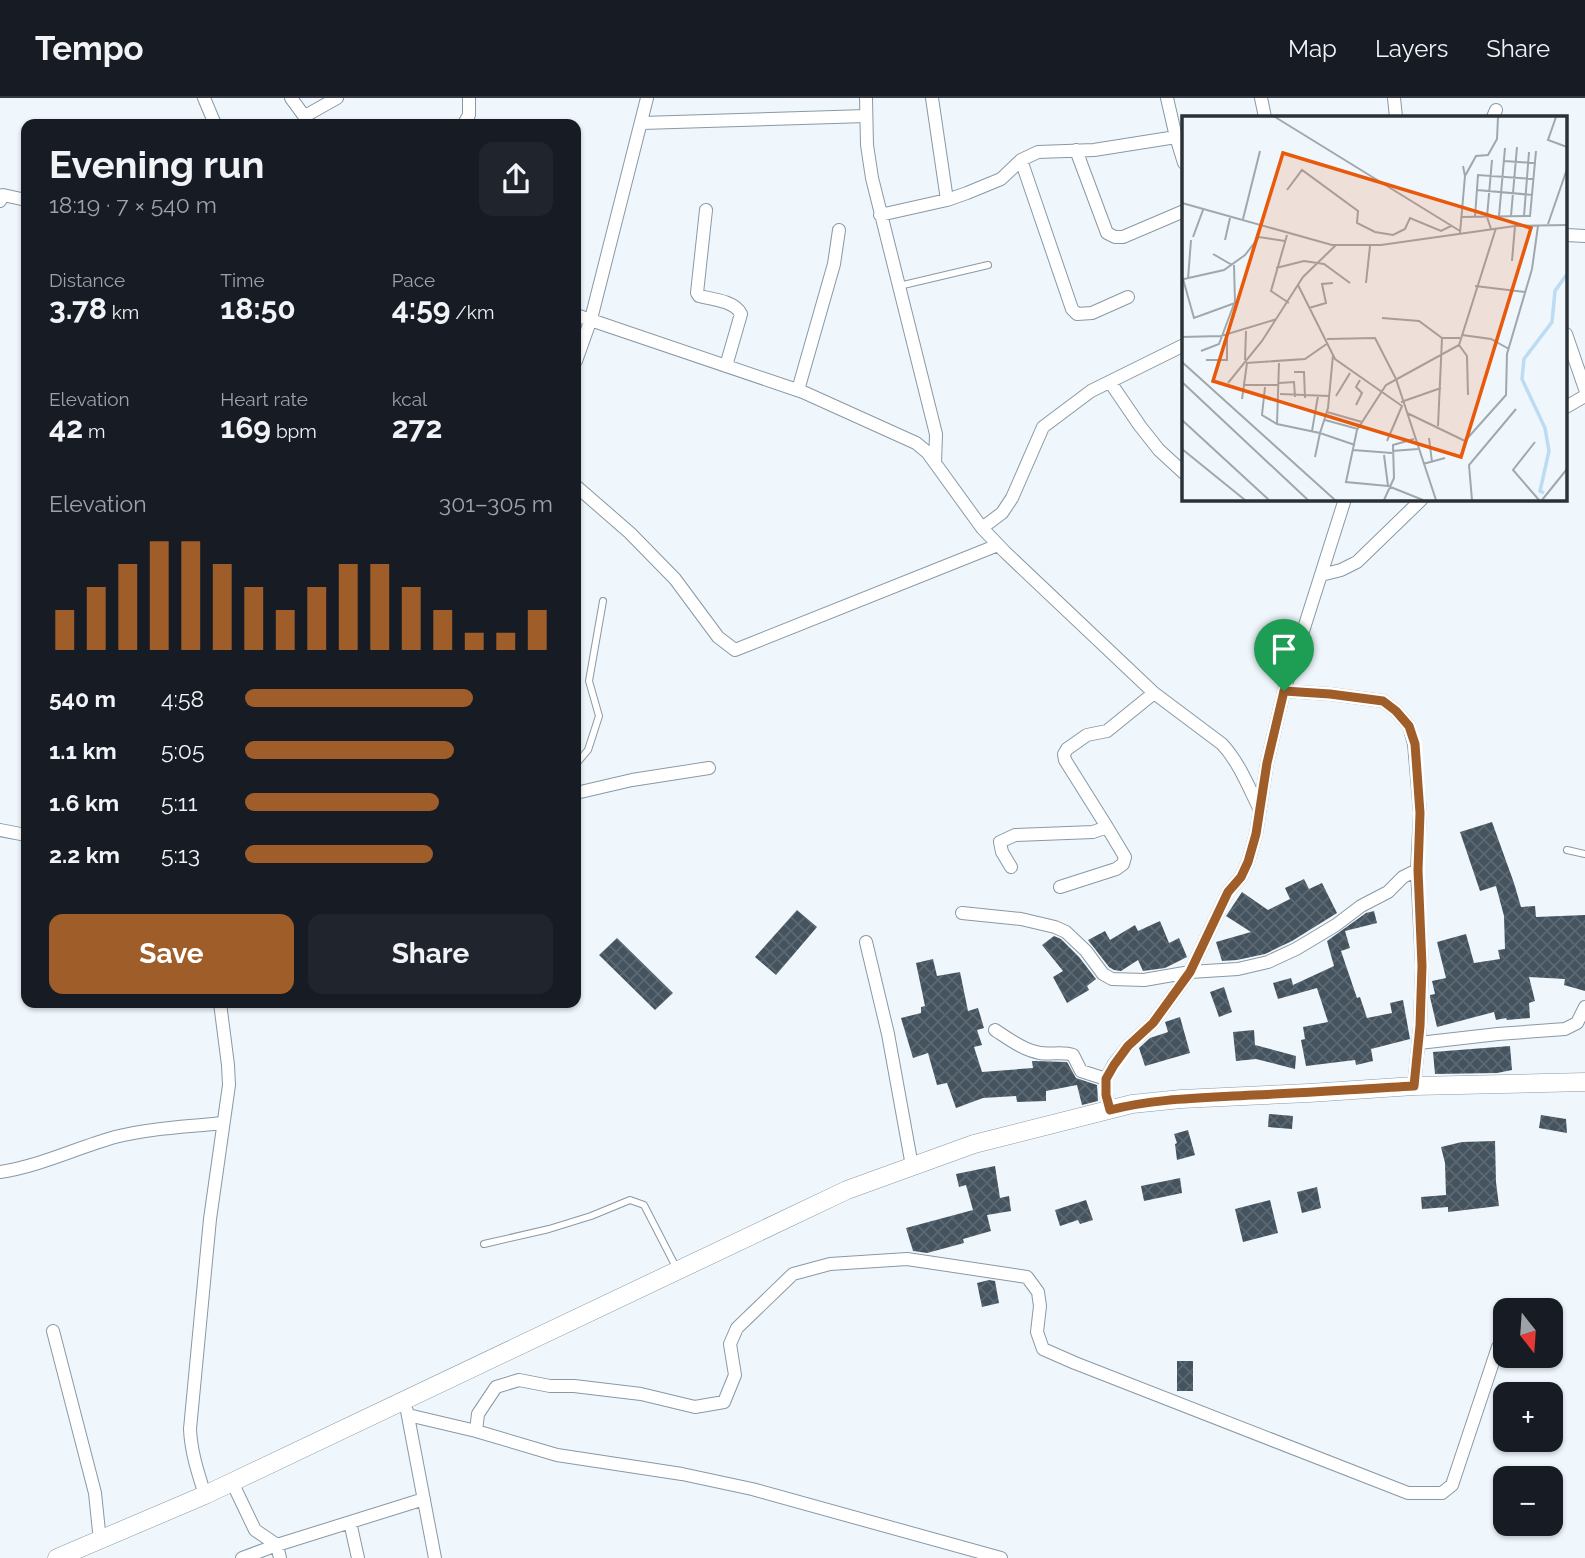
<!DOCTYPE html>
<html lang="en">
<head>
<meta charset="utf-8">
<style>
	body { margin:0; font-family:Raleway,sans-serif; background:#20242c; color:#f1f3f6; height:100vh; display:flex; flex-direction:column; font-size:26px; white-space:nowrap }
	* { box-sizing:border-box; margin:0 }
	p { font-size:23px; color:#9ea1a6 }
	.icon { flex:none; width:38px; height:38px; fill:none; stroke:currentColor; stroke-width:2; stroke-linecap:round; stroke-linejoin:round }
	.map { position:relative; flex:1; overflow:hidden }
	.details { position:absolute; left:21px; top:21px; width:560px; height:889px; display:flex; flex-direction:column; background:#171b24; border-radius:14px; box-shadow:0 2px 5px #0004 }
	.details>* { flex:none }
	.needle { width:46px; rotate:163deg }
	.controls { position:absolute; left:1493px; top:1200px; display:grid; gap:14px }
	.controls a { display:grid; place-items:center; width:70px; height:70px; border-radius:14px; background:#171b24; box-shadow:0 2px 5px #0004; font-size:35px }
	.pin { position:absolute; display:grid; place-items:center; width:60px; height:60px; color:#fff; margin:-72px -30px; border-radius:50% 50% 50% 0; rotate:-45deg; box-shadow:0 0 7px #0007 }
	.pin .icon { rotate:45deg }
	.round { display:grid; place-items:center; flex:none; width:74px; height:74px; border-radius:14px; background:#20242c }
	.summary { display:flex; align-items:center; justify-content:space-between; height:119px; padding:0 28px }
	h1 { font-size:38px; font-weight:700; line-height:52px }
	.figures { display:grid; grid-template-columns:repeat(3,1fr); gap:10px; height:119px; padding:7px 28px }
	.figures div { display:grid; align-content:center }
	.figures b { font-size:30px; font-weight:700 }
	.figures small { font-size:19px; font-weight:400 }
	.figures p { font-size:19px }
	.chart { height:196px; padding:14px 28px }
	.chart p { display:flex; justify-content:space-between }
	.chart svg { width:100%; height:126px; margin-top:7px; stroke:#9f5d2a; stroke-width:6 }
	.cta { display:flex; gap:14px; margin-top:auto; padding:14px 28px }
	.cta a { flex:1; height:80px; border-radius:14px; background:#9f5d2a; color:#fff; font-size:28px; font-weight:700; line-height:80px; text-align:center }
	.cta a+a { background:#20242c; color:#f1f3f6 }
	ul { padding:0 28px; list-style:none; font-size:23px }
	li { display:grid; grid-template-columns:112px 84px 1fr; align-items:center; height:52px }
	li i { height:18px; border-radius:9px; background:#9f5d2a }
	header { display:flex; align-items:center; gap:42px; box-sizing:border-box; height:98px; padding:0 35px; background:#171b24; border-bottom:2px solid #363941 }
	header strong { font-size:33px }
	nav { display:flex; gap:38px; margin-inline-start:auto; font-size:24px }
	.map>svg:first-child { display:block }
</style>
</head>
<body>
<header>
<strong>Tempo</strong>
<nav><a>Map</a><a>Layers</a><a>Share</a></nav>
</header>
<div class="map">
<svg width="1585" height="1460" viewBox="0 0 1585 1460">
	<defs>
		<pattern id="building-cross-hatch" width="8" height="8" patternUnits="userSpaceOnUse" patternTransform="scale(1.75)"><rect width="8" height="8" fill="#44535e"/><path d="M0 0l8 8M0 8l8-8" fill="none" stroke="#5d6972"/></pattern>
	</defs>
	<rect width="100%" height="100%" fill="#eff7fc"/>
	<path fill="url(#building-cross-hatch)" d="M1492 724 1514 785 1521 809 1535 808 1536 819 1585 817V893L1564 887 1565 881 1529 879 1535 903 1529 905 1530 920 1507 922 1506 920 1496 922 1494 914 1437 929 1430 899V897L1435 896 1432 883 1446 880 1437 844 1466 836 1474 865 1500 861 1498 852 1505 851 1504 818 1496 788 1480 793 1460 734Z
		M1304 781 1309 791 1322 785 1337 815 1292 843 1265 856 1237 862 1222 863 1216 844 1251 834 1226 818 1242 794 1268 812 1290 801 1285 790Z
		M797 812 817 829 776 877 755 859Z
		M1374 813 1377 825 1345 833 1350 850 1341 853 1357 900 1360 899 1367 920 1392 915 1390 905 1403 902 1410 941 1371 951 1373 963 1356 967 1355 962 1306 968 1301 942 1305 941 1303 929 1328 924 1317 890 1278 901 1273 885 1291 880 1293 887 1334 868 1327 843 1366 815Z
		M1160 823 1169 845 1179 840 1187 859 1165 870 1143 873 1138 862 1121 873 1114 872 1109 869 1088 842 1105 833 1110 842 1135 827 1138 833Z
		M1054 838 1061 841 1079 859 1096 881 1087 888 1089 892 1067 905 1053 879 1063 873 1042 847Z
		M617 840 673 895 655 912 599 857Z
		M933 861 937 878 960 874 968 913 978 910 984 930 977 932 982 947 974 949 982 974 1033 970 1032 963H1035L1067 964 1076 980 1097 987 1098 1003 1082 1007 1077 987 1046 993V1003L1017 1004 1016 998 983 1000 956 1010 947 985 937 987 928 955 913 960 901 920 921 915V909L925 908 916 865Z
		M1224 889 1232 914 1219 919 1210 894Z
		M1180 919 1190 955 1145 968 1139 950 1150 940 1168 934 1165 924Z
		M1254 932 1255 947 1296 958 1295 971 1256 961 1236 963 1233 934Z
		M1510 948 1512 972 1497 975 1435 976 1433 954Z
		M1269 1016 1293 1018 1292 1031 1268 1029Z
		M1541 1017 1566 1021 1567 1035 1539 1030Z
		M1188 1032 1195 1057 1177 1062 1175 1046 1177 1045 1174 1036Z
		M1495 1043 1496 1084 1499 1108 1448 1114V1109L1422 1111 1421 1099 1446 1097 1445 1065 1441 1049 1462 1044Z
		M995 1068 1000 1100 1009 1098 1011 1113 987 1117 991 1133 963 1141 964 1145 927 1155 913 1153 906 1130 973 1112 966 1087 959 1089 956 1076Z
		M1180 1080 1182 1095 1144 1103 1141 1088Z
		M1317 1089 1321 1110 1302 1115 1297 1094Z
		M1086 1102 1093 1122 1080 1126 1078 1122 1060 1128 1055 1112Z
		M1270 1102 1278 1135 1243 1144 1235 1111Z
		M989 1182 995 1183 999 1205 982 1209 977 1185Z
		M1177 1263H1193V1293H1177Z"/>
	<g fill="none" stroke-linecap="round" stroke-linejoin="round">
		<g stroke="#8999a5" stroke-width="8">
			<path id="service" d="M899 188 988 167
				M576 666 588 652 599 618 589 583 603 503
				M1567 752 1585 756
				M484 1146 549 1131 591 1118 630 1102 644 1107 677 1171"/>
		</g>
		<g stroke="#8999a5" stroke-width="14">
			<path id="minor" d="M204 0 215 26
				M291 0 310 26
				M866 0 867 47 872 80 936 336 935 365
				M932 0 947 102
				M1167 0 1176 39 1184 65
				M1261 0 1265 19
				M1394 0 1396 19
				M305 18 337 0
				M1493 19 1496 12
				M642 25 866 18
				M464 26 469 17V0
				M1076 52 1107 135 1115 139H1123L1184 113
				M1021 62 1072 211 1077 216 1092 215 1128 199
				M0 103 3 97 26 102
				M706 112 697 195 699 198C712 201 735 203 741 216L726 268
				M880 117 947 102 967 95 1001 81 1021 62 1038 54 1094 52 1176 39
				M1566 137 1585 138
				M576 217 803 294 916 345 927 354 982 430 1005 454 1154 595 1222 646C1239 664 1249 690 1260 712
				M1566 236 1585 291
				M576 263 591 221 647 0
				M1110 284 1140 328 1159 352 1184 375
				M798 292 834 166 839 132
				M1566 309 1585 298
				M576 388 630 435 675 481 718 539 735 552 998 447
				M982 430 1002 415 1012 400 1043 329 1091 293 1184 247
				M1321 477 1341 472 1357 464 1422 401
				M1284 593 1330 596 1383 603 1396 613 1409 628 1414 646 1420 715 1417 772 1422 868 1420 928 1414 988
				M576 695 632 682 709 670
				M0 732 26 737
				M1011 769 1002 754 1000 744 1015 737 1093 734 1107 729
				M1060 789 1116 771 1123 766 1125 759 1107 729 1065 662 1064 656 1067 651 1087 637 1107 633 1154 595
				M962 815 1021 821 1055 829 1066 834 1086 853 1103 876 1112 881 1144 882 1190 874 1238 871 1268 864 1296 851 1336 827 1361 808 1388 794 1403 779 1417 772
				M866 844 888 936 912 1068
				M995 932C1009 941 1023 952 1040 955 1051 957 1062 953 1073 957L1081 973 1106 981
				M1419 945 1498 936 1565 931 1577 925 1585 909
				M1110 1012 1106 997V981L1114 966 1128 948 1153 925 1190 874 1228 794 1241 779 1248 764 1256 736 1267 665 1284 593 1345 401
				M0 1074C40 1068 76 1050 115 1039 150 1030 187 1029 223 1025
				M53 1233 95 1395 100 1443
				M407 1313 435 1460
				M408 1317 476 1333 557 1357 682 1376 752 1391 1001 1460
				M476 1333 478 1316 496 1289 519 1282 550 1288H574L641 1296 695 1309 724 1304 735 1277 730 1246 737 1230 793 1176 830 1166 907 1161 1027 1179 1038 1194 1040 1208 1037 1234 1043 1251 1075 1265 1408 1395H1442L1452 1387 1498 1249
				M232 1384 255 1432 277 1447 280 1460
				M205 1397C198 1375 191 1354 190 1331L210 1121 229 987 228 967 220 905
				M350 1424 358 1460
				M242 1460 277 1447 424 1401"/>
		</g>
		<g stroke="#8999a5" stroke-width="19">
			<path id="secondary" d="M57 1460 205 1397 847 1092 974 1046 1132 1006 1181 1001 1309 995 1414 988 1585 984"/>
		</g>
		<use href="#service" stroke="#fff" stroke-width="6"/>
		<use href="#minor" stroke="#fff" stroke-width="12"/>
		<use href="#secondary" stroke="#fff" stroke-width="18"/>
	</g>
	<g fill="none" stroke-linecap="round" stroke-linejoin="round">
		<g stroke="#fff" stroke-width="14">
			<path id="route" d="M1284 593 1330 596 1383 603 1396 613 1409 628 1415 646 1420 715 1418 772 1422 868 1420 928 1414 988C1360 991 1307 995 1253 997 1205 1000 1157 1000 1110 1012L1106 997V981L1114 967 1128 948 1153 925 1190 874 1228 794 1241 779 1248 764 1256 736 1267 665Z"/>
		</g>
		<use href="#route" stroke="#9f5d2a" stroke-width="9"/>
	</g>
	<g transform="translate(1182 18)">
		<rect width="385" height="385" fill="#eff7fc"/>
		<path fill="none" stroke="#bbdcf3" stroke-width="3.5" d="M362 377 358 375 367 335 363 312 340 263 342 243 370 206 373 175 385 158"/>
		<path fill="none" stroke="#a1a8ad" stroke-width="2" d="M93 1 278 115M374 1 366 24 385 31M322 45 353 47M281 50 283 60 294 40 306 39 315 23 316 1M105 74 120 54 176 95 175 107 193 116 211 119 223 113 228 102 259 115 269 110M295 74 351 79M0 87 150 129H199L333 110 385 109M317 100 323 32M329 100 335 31M342 100 347 36M280 101 348 100 354 35M293 101 296 59 352 63M61 103 78 35M366 108 385 53M309 113 305 101 310 44M278 117 283 60M105 119 89 175 107 187M11 121 21 94M43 124 48 102M31 138 50 149M330 145 333 110M94 152 122 145 142 148 168 167M1 163 12 202 53 187 52 149M2 163 42 154 63 139 77 121 103 125M6 163 9 124M184 167 188 130M116 169 153 243 220 290 205 325M293 170 343 176M127 192 144 187 140 168 151 167M200 202 237 205 260 222H278M280 219 309 223 327 233M0 221 39 220 95 203M145 223 193 222 214 263 254 384M277 229 285 240 286 279M19 235 37 228 52 188M24 244H45V218M63 244 64 215M0 246 153 384M64 247 123 243 146 227M112 256H122L123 282M0 266 126 384M46 267 80 225 121 161 154 129M97 267 112 266 113 281M62 269H97M83 271 80 299 95 308 138 317 146 292 151 239M98 278 147 280M154 280 168 257M60 283 65 247M219 286 259 272M174 289 180 277 174 271 178 264M145 296 180 306M225 297 283 325 324 279 325 238 350 153 356 110M0 304 87 384M143 304 176 313M95 308 97 247M256 310 260 222M130 315 136 280M247 322 250 346M353 326 331 354 357 384M0 333 63 384M171 334 210 337M210 335 236 333M202 339 206 370 241 384M133 341 138 317 173 329M241 348 263 342M206 370 164 366 175 314 204 269 277 229 314 112M202 384 212 362 211 329 232 323M290 384 287 349 334 293M360 384 385 353"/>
		<path fill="#e8590c" fill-opacity="0.15" stroke="#e8590c" stroke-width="3.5" d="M101 37 349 112 279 341 31 265Z"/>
		<rect width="385" height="385" fill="none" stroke="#2b3237" stroke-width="3.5"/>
	</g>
</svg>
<div class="controls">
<a><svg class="needle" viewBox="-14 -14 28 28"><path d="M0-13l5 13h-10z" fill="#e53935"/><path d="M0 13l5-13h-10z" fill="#9ea1a6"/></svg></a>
<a>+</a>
<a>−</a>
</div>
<div class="pin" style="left:1284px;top:593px;background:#1e9e55"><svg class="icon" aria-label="arrive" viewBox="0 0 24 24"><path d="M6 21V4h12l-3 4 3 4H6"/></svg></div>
<section class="details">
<div class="summary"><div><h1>Evening run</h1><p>18:19 · 7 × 540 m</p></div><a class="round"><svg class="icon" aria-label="share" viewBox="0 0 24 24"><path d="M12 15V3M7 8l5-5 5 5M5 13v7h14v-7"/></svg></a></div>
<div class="figures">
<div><p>Distance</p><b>3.78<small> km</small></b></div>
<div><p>Time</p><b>18:50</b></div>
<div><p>Pace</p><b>4:59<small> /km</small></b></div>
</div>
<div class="figures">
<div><p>Elevation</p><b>42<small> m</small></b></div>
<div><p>Heart rate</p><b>169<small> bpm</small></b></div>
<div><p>kcal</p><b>272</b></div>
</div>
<div class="chart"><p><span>Elevation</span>301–305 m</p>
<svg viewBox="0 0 160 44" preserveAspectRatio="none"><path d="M5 44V30M15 44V22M25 44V14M35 44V6M45 44V6M55 44V14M65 44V22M75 44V30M85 44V22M95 44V14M105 44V14M115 44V22M125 44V30M135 44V38M145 44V38M155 44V30"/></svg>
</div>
<ul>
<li><b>540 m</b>4:58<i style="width:74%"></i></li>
<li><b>1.1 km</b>5:05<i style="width:68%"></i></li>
<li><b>1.6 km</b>5:11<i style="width:63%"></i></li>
<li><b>2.2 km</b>5:13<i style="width:61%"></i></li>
</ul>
<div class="cta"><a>Save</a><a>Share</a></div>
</section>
</div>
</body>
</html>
